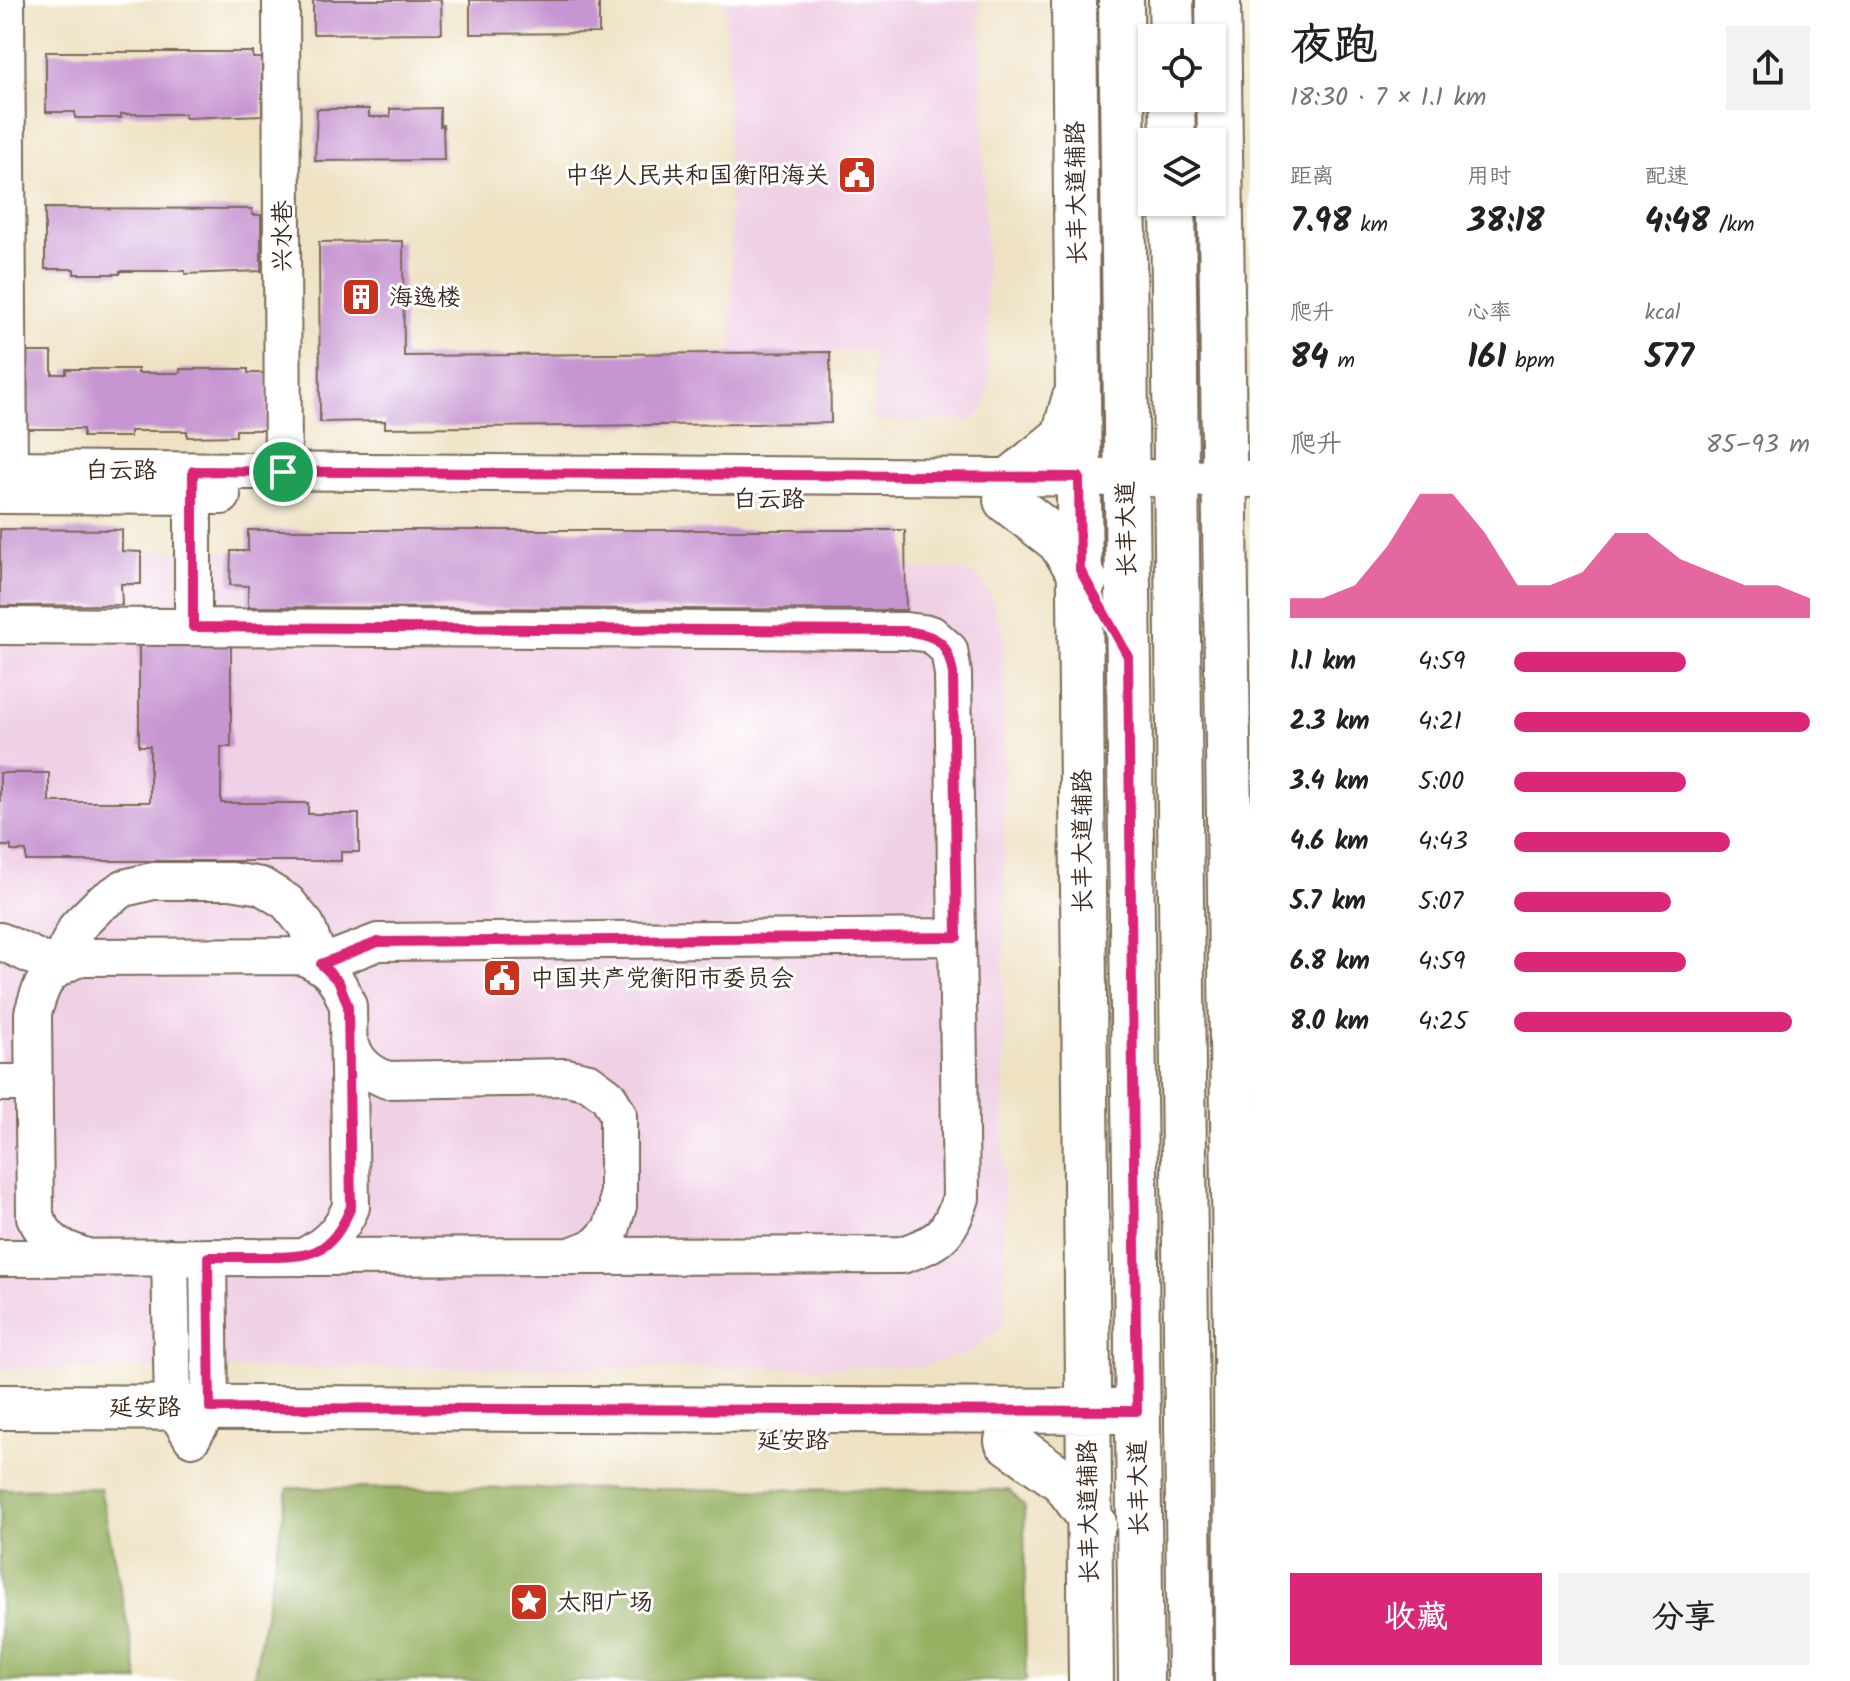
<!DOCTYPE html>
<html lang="zh">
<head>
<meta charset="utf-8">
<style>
	body { margin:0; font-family:Kalam,"LXGW WenKai TC",sans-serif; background:#f2f2f2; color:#222; height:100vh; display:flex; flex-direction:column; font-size:30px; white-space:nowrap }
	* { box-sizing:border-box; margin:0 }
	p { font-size:26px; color:#767676 }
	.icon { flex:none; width:44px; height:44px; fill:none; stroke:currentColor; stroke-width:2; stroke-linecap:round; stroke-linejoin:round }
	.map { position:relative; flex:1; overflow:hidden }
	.sheet { display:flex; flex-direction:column; background:#fff; width:600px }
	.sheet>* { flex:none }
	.fabs { position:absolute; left:1138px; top:24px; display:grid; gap:16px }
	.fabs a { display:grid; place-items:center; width:88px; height:88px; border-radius:0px; background:#fff; box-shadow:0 2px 6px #0004; font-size:40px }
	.pin { position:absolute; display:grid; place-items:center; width:68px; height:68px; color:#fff; margin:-34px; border:4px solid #fff; border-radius:50%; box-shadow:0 2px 8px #0007 }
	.round { display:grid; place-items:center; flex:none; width:84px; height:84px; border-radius:0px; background:#f2f2f2 }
	.headline { display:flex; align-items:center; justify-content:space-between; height:136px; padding:0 40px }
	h1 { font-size:44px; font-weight:700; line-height:60px }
	.figures { display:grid; grid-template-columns:repeat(3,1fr); gap:12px; height:136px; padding:8px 40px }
	.figures div { display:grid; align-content:center }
	.figures b { font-size:34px; font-weight:700 }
	.figures small { font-size:22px; font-weight:400 }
	.figures p { font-size:22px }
	.chart { height:224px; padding:16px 40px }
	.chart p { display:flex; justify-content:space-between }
	.chart svg { width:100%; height:144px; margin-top:8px; fill:#db2777; opacity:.7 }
	.cta { display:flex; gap:16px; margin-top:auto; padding:16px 40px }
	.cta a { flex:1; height:92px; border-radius:0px; background:#db2777; color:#fff; font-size:32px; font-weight:700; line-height:92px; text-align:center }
	.cta a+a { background:#f2f2f2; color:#222 }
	ul { padding:0 40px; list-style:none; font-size:26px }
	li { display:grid; grid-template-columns:128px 96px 1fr; align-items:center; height:60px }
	li i { height:20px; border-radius:10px; background:#db2777 }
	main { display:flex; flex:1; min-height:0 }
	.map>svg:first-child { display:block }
</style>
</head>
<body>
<main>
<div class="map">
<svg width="1250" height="1681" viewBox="0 0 1250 1681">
	<rect width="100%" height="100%" fill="#fff"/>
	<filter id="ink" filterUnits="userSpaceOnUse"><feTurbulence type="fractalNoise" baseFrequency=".0125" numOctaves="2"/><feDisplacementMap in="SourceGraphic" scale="16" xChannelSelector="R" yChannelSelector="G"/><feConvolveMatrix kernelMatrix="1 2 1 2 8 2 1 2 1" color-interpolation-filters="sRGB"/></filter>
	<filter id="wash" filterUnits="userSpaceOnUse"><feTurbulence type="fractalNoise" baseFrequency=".006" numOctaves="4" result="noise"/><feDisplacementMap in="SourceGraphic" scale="32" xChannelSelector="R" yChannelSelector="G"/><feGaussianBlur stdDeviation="1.8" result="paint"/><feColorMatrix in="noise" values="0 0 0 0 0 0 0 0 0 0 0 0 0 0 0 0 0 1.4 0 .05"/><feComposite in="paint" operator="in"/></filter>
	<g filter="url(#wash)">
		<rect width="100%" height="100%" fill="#eee2c3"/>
		<path fill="#f0d0e5" d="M725 0H980L989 386 985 410 972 420 874 422 873 351 733 353Z
			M231 551 230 585 248 586V607L905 610 906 569H954L975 575 989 592 1004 633V1322L972 1352 918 1367 0 1369V606L122 605 121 584 141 552Z"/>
		<path fill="#95b061" stroke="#686d40" stroke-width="2" d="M100 1488 139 1681H0V1489Z
			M288 1488 1009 1490 1024 1506 1026 1681H253Z"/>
		<g id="blocks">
			<path fill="#c795d1" d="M313 0H441L442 33 313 34Z
				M470 0H599V33L470 34Z
				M46 52H253V58H262V115L185 118V114H121V118H75V112H46Z
				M440 108V126L443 125 444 160 315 161 317 109H369V117H390V109Z
				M45 208 252 209V215H261V271L185 274V271H120V274H74V269H45Z
				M403 241 404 356 830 352 831 423 385 428V421L320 422 319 242Z
				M21 352H52V374H66V369H138V373H180V369H248V373H267L268 430H236V436L187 437V431H130V437H83V429H21Z
				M0 529 122 530V551L141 552V584H121L122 605 0 606Z
				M248 530H905L906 610 248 607V586L230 585 231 551H248Z
				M139 639H231V747H221V803H308V814H359V852H341V861H26V851H11V846H0V773H49V802H150V746H139Z"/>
		</g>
	</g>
	<g filter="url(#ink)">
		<use href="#blocks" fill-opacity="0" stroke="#7a6a58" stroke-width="2"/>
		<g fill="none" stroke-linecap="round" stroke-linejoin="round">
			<g stroke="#7a6a58" stroke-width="40">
				<path id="minor" d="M6 0 9 470
					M281 0 283 472
					M0 469 1250 479
					M0 495 222 496
					M0 626 906 631 931 634 949 650 953 674 961 1198C948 1236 940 1242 902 1255L0 1258
					M193 627V473
					M0 941 57 967 77 927 100 904 124 888 153 881H231L261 886 287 902 306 925 321 964 378 942 957 937
					M348 1039C356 1061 365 1071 387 1080L567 1077 589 1082 608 1096 618 1114V1206L611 1230 596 1246 573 1255
					M0 1083H34
					M84 1256C57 1247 48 1242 35 1217L33 1013C43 978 47 971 81 957L301 956C330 967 337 977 348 1006L351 1207C340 1232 327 1245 303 1257
					M170 1257 173 1407 192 1438 210 1408 208 1257"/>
			</g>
			<g stroke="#7a6a58" stroke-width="48">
				<path id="major" d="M1074 0 1091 1681
					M1121 0 1141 1681
					M1171 0 1172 38
					M1218 0 1236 1339 1237 1681
					M1172 98 1173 142
					M1173 202 1190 1681
					M1014 477 1064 436 1074 400
					M1006 500 1059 541 1085 580
					M0 1407 1116 1411
					M1007 1441 1063 1481 1094 1523"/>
			</g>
			<use href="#minor" stroke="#fff" stroke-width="36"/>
			<use href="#major" stroke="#fff" stroke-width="44"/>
		</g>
	</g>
	<g fill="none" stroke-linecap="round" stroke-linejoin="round" filter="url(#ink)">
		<g stroke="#fff" stroke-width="16">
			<path id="route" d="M193 471 1079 477 1080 570 1128 656 1137 1411 210 1408 208 1257C227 1257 247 1257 266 1257 313 1257 331 1254 351 1207L348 1006 339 982 321 964 378 942 957 937 953 674C947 641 939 636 906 631L193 627Z"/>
		</g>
		<use href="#route" stroke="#db2777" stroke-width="10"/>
	</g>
	<defs>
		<g id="civic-square" transform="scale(2)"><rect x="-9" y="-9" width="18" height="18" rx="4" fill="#c8321e" stroke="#fff"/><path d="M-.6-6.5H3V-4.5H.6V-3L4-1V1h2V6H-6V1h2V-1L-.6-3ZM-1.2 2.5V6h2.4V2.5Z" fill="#fff"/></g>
		<g id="building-square" transform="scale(2)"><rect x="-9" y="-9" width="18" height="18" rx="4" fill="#c8321e" stroke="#fff"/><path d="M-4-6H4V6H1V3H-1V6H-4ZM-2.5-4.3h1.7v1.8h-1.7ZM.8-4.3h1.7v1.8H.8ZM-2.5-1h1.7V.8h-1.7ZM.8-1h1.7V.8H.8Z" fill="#fff"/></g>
		<g id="sight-square" transform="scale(2)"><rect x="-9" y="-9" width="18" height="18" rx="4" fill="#c8321e" stroke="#fff"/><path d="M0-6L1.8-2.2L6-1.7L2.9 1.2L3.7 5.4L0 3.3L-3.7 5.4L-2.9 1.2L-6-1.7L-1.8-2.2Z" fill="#fff"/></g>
	</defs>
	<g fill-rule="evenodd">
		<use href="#civic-square" x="857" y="175"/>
		<use href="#building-square" x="361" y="297"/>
		<use href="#civic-square" x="502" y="978"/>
		<use href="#sight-square" x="529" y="1602"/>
	</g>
	<g text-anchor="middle" stroke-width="6" stroke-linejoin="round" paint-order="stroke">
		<g font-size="24" fill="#3b2a1e" stroke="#fff" text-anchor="start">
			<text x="829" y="183" text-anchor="end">中华人民共和国衡阳海关</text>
			<text x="389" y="305">海逸楼</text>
			<text x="530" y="986">中国共产党衡阳市委员会</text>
			<text x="557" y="1610">太阳广场</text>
		</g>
		<g font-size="24" fill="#3b2a1e" stroke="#fff">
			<text transform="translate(1076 193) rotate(-91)" y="8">长丰大道辅路</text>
			<text transform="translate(282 236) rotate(-90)" y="8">兴水巷</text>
			<text x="121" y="478">白云路</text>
			<text x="769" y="507">白云路</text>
			<text transform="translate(1126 529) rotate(-91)" y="8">长丰大道</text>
			<text transform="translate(1082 841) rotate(-90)" y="8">长丰大道辅路</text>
			<text x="145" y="1415">延安路</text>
			<text x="793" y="1448">延安路</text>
			<text transform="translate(1138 1488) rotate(-91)" y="8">长丰大道</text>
			<text transform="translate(1088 1512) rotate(-91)" y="8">长丰大道辅路</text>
		</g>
	</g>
</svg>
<div class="fabs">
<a><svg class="icon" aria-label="locate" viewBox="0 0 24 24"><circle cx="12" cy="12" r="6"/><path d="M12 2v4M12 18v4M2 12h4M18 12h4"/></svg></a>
<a><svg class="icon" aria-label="layers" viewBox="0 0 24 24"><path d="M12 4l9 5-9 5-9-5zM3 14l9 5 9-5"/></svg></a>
</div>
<div class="pin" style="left:283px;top:472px;background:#1e9e55"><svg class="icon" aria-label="arrive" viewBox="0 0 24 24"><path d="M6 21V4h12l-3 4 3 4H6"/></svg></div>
</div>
<section class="sheet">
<div class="headline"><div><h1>夜跑</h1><p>18:30 · 7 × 1.1 km</p></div><a class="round"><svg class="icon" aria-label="share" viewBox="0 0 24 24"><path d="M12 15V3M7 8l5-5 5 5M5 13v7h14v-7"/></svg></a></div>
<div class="figures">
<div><p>距离</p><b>7.98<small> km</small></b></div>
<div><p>用时</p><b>38:18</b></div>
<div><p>配速</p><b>4:48<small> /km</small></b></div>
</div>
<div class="figures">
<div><p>爬升</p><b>84<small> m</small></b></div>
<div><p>心率</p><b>161<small> bpm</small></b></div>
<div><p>kcal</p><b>577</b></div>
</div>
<div class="chart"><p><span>爬升</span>85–93 m</p>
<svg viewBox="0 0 160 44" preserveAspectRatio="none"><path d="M0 44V38L10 38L20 34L30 22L40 6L50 6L60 18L70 34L80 34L90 30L100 18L110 18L120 26L130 30L140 34L150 34L160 38V44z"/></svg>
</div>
<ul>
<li><b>1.1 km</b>4:59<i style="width:58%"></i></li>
<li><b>2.3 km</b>4:21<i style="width:100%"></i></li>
<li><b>3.4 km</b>5:00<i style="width:58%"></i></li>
<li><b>4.6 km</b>4:43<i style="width:73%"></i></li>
<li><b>5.7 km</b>5:07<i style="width:53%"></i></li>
<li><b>6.8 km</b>4:59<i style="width:58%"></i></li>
<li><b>8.0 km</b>4:25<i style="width:94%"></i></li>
</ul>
<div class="cta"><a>收藏</a><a>分享</a></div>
</section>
</main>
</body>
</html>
